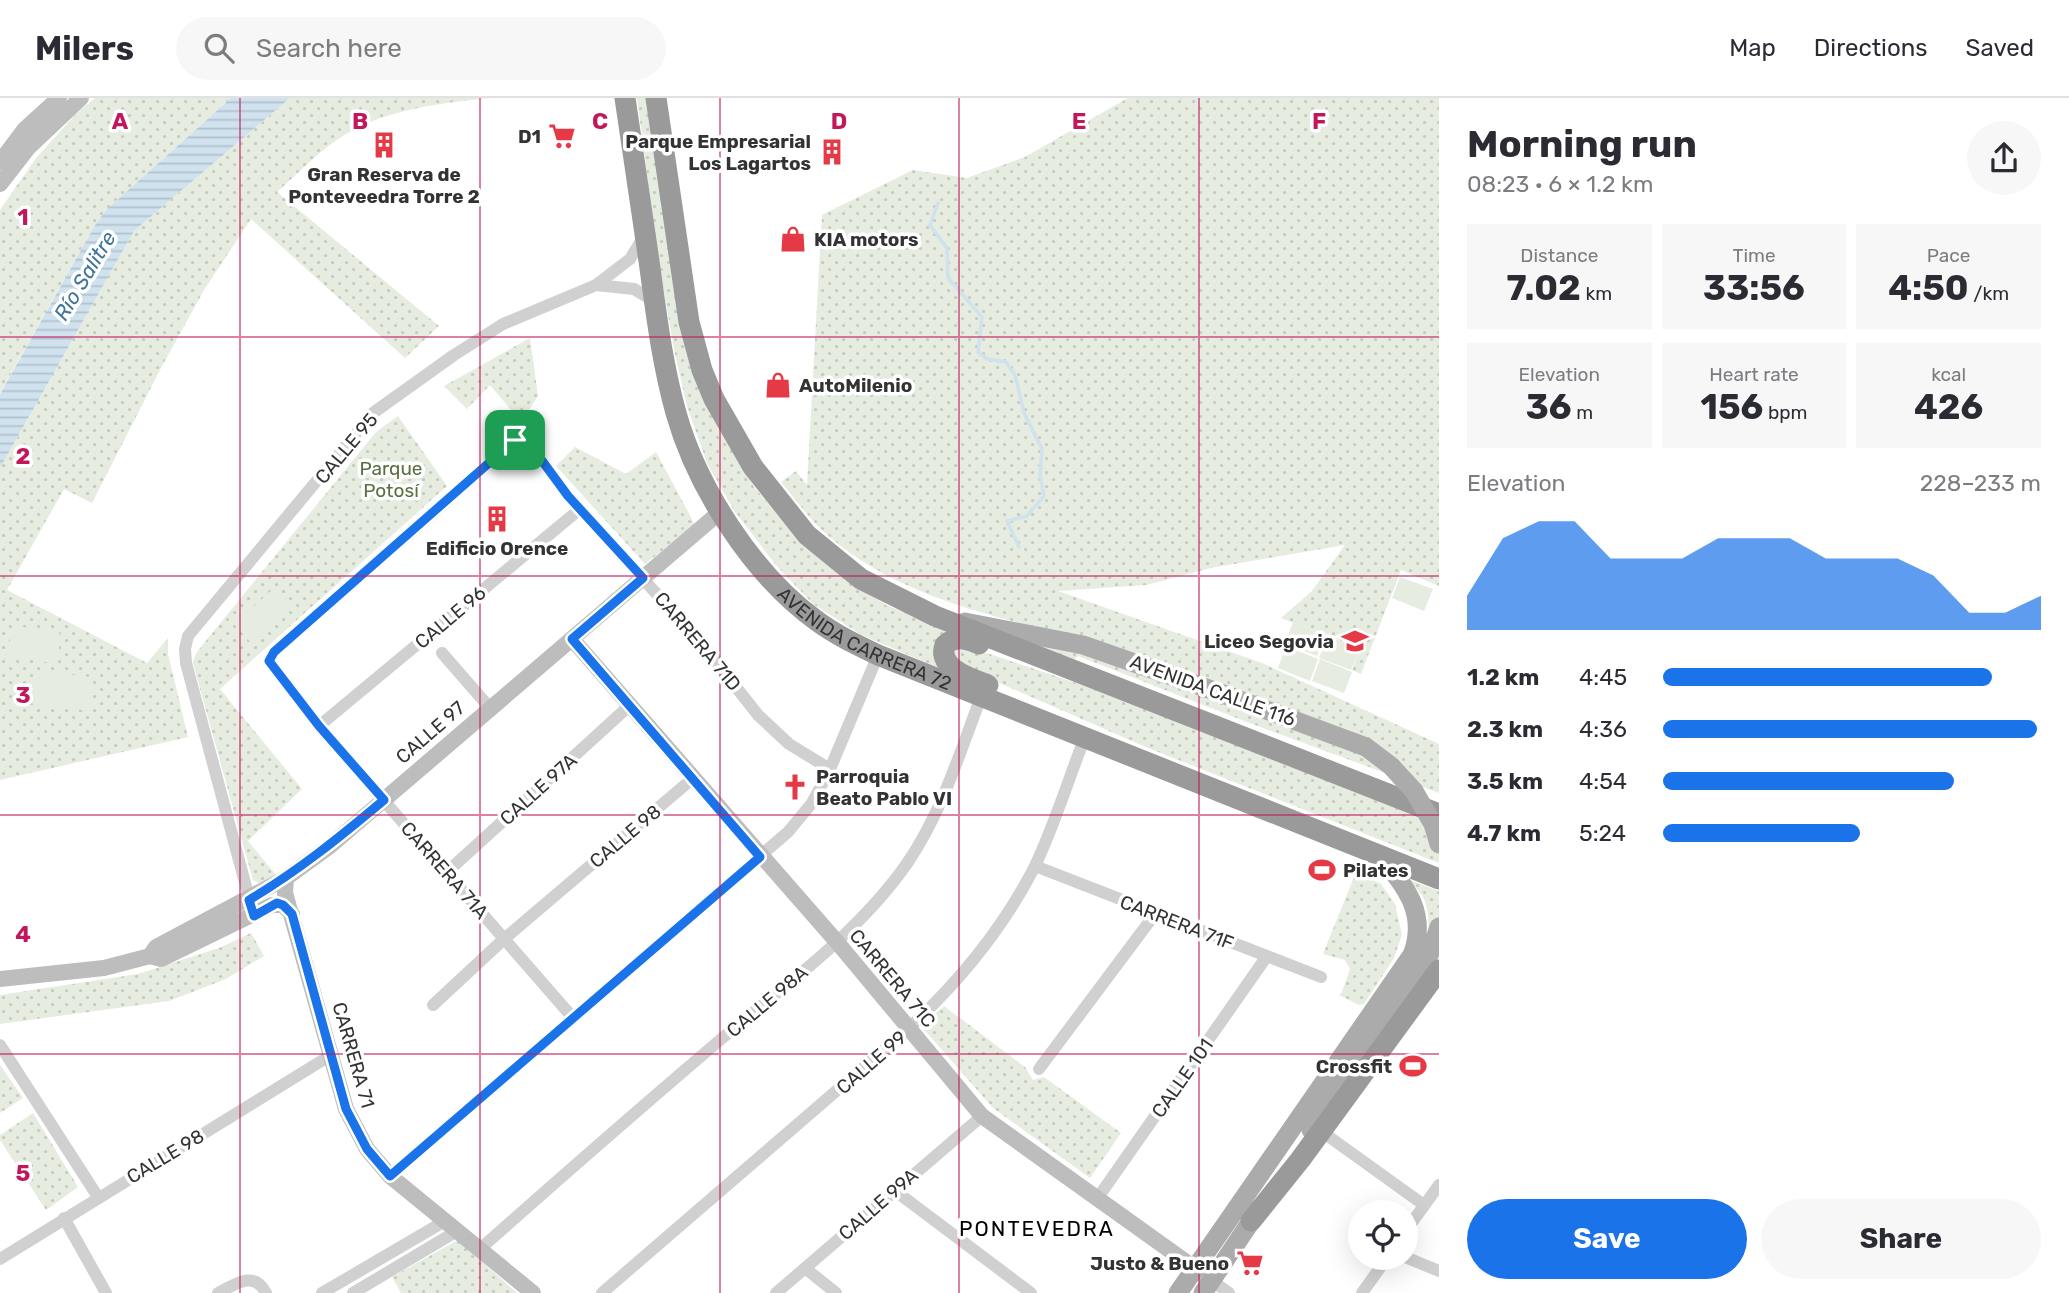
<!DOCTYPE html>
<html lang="en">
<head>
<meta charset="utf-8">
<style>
	body { margin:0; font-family:Rubik,sans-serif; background:#f7f7f7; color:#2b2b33; height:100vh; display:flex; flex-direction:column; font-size:26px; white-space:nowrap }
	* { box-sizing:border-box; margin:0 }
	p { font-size:23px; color:#7c7c81 }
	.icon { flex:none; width:38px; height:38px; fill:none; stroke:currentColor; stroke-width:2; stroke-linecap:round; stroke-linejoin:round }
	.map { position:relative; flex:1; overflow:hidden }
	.drawer { display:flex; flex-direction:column; background:#fff; width:630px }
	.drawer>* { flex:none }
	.buttons { position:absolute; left:1348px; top:1102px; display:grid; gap:14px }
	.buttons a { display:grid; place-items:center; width:70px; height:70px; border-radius:50%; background:#fff; box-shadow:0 7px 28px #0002; font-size:35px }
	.pin { position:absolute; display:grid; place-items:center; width:60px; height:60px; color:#fff; margin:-30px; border-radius:14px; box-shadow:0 4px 10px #0006 }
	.round { display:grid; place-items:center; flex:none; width:74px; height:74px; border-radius:37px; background:#f7f7f7 }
	.overview { display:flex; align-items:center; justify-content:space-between; height:119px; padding:0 28px }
	h1 { font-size:38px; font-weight:700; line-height:52px }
	.stats { display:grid; grid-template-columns:repeat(3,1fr); gap:10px; height:119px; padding:7px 28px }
	.stats div { display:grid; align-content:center; border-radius:0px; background:#f7f7f7; text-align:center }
	.stats b { font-size:35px; font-weight:700 }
	.stats small { font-size:19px; font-weight:400 }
	.stats p { font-size:19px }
	.chart { height:196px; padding:14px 28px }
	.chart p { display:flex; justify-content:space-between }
	.chart svg { width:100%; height:126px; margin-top:7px; fill:#1a73e8; opacity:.7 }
	.cta { display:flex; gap:14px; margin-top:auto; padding:14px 28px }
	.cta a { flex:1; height:80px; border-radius:42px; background:#1a73e8; color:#fff; font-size:28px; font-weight:700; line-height:80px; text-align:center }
	.cta a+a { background:#f7f7f7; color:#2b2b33 }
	ul { padding:0 28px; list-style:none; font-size:23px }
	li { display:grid; grid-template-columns:112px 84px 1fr; align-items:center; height:52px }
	li i { height:18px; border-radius:9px; background:#1a73e8 }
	header { display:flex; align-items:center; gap:42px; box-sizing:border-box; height:98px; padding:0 35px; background:#fff; border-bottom:2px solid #e1e1e2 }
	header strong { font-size:33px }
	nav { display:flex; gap:38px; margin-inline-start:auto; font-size:24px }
	.search { width:490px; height:63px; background:#f7f7f7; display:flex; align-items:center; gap:18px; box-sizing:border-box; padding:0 24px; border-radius:38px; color:#7c7c81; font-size:26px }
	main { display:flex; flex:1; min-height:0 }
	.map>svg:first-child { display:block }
</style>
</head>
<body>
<header>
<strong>Milers</strong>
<div class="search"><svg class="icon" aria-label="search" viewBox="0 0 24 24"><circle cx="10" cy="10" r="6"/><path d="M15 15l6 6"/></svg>Search here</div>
<nav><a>Map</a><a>Directions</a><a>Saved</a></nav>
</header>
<main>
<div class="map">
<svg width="1439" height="1195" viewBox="0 0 1439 1195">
	<defs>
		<pattern id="grass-dots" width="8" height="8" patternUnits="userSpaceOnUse" patternTransform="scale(1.75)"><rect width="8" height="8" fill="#e6ecdf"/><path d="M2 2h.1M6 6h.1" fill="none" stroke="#c6cbc0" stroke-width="1.8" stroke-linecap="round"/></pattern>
		<pattern id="water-rules" width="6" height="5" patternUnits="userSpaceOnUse" patternTransform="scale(1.75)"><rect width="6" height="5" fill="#cfe2ee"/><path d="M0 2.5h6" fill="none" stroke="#b2c2cd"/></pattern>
	</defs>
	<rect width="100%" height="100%" fill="#fff"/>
	<path fill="url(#grass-dots)" d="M95 0H231L107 111 95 127 0 295V112L36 60 76 16Z
		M290 0H489C442 5 389 11 348 35 321 50 300 74 277 94L439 228 405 260 251 121 204 192 162 268 92 405 64 391 7 492 147 565 168 540V556L188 639 0 682V370L134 133Z
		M637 0H648L670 165 730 348 754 389 793 435 840 477 886 507 954 535C931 544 930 547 939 570L862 537 813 506 775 466 733 411 707 365 687 308 675 256 658 160Z
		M1128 0H1439V488L1401 472 1361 576 1352 572 1360 550 1281 520 1312 493 1345 447 1211 470 1146 487 1058 493 1262 565 1439 646V695L1247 624 1078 558 1074 562 1021 540 1098 545C1009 522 903 502 831 440 812 425 797 403 781 384L796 373 807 387 822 117 913 72 967 80 1025 59Z
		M530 240 538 298 521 324 490 287 467 311 444 288Z
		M398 318 447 388 220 591 302 691 248 743 276 777 265 788 253 782 193 565 196 555 376 334Z
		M575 349 626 376 656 354 695 427 645 466 556 368Z
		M959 548 969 549 1103 594 1439 725V765L1148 650 965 570 953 554Z
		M1356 774 1381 786 1395 806 1402 837 1394 860 1364 906 1359 907 1339 897 1342 894 1350 871 1345 862 1323 856Z
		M1407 781 1439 793V859L1408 903C1418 871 1439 829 1422 797 1418 791 1411 786 1407 781Z
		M251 835 264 858 226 881 169 903 0 926V897L138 876 219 850Z
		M944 908 1025 969 1033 982 1044 979 1121 1035 1090 1080 993 1010 921 928Z
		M0 967 23 1000 0 1015Z
		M33 1015 78 1089 46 1112 0 1042V1037Z
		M458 1142 517 1195H401L392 1179Z"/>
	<path fill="#e6ecdf" d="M1400 479 1433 491 1424 513 1392 500Z
		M273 491 291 511 252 546 234 526Z
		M1293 524 1325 537 1317 558 1285 546Z
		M12 527 60 535 58 566 8 558Z
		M1328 538 1360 551 1351 572 1319 560Z
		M1286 548 1318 561 1310 583 1278 570Z
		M1320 561 1352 574 1344 595 1312 583Z
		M34 573 91 579 89 613 29 605Z"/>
	<path fill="url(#water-rules)" d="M231 0H290L134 133 0 370V296L95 127 107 111Z"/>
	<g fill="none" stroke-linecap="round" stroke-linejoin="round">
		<path stroke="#cfe2ee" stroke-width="3.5" d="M938 105 930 127 947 150 948 180 982 219 978 254 987 261 1006 264 1015 277 1024 315 1042 351 1040 378 1044 398 1027 418 1007 423 1019 449"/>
		<path stroke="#d0d0d0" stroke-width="12" d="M596 187 634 191 654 203
			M442 555 490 610
			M319 628 580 411
			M1035 768 1321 879
			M447 774 629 608
			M251 807 186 565 185 551 188 538 373 315 454 257 503 226 596 187 630 161 644 138
			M433 907 504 841 692 681
			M573 920 319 628 272 568 269 563 274 554 444 406 511 344H527L568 398 702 546 758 617 789 646 830 671
			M0 947 98 1099
			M1039 971 1155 816
			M1321 1033 1424 1107
			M390 1078 788 734 812 705 830 671 878 557
			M894 1092 1031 1195
			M1097 1101 1267 858
			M64 1120 106 1195
			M1405 1134 1439 1087
			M480 1151C559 1081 639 1011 720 942 785 887 859 835 908 764 942 714 960 654 981 599
			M1405 1159 1439 1173
			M0 1161 331 957
			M805 1170 836 1195
			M1212 1183 1229 1195
			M218 1195C236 1186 254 1172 266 1195
			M322 1195 445 1123
			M353 1195 457 1133
			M602 1195 908 931C959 884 1002 832 1034 770 1054 729 1068 682 1085 639
			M776 1195 982 1018
			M1362 1195 1387 1160"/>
		<path stroke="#bdbdbd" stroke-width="16" d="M0 64 24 32 59 0
			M0 86 28 50 81 0
			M572 541 837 844 982 1018 1203 1176
			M286 780 285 795 346 1011 367 1051 390 1078 533 1195
			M150 858 156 849 286 780 330 748 720 414
			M0 881 104 870 150 858 161 861 272 807H283L292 816"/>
		<path stroke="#ababab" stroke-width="19" d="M965 524 1083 547 1223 596
			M1311 1032 1415 881 1430 855 1439 829
			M1178 1195 1412 857C1428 816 1406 789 1381 759
			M1203 1195 1260 1110"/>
		<g stroke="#9a9a9a" stroke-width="21">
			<path id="s1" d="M625 0C633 54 641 109 649 163 656 214 662 265 676 315 697 390 754 478 817 523 836 537 857 547 878 557L1439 781"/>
			<path d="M656 0 689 224 702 272 714 301 753 369 807 437 861 481 935 518 1439 716"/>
			<path d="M979 546C967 541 956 537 945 547 937 570 970 580 988 587"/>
			<path d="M1251 1123 1300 1062 1439 872"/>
		</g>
		<path stroke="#ababab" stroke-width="19" d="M1223 596 1366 649 1391 668 1414 693 1433 726 1439 746"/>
	</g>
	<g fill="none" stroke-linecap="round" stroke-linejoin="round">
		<g stroke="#fff" stroke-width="14">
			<path id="route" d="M515 342 529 345 568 398 643 480 572 541 760 759 390 1078 367 1051 346 1011 292 816 283 807 277 805 254 818 249 802C298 773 340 739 384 702L319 628 269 563 274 554Z"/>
		</g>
		<use href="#route" stroke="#1a73e8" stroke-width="9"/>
	</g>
	<path fill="none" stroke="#c2185b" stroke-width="2" stroke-opacity="0.55" d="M240 0V1195M480 0V1195M720 0V1195M959 0V1195M1199 0V1195M0 239H1439M0 478H1439M0 717H1439M0 956H1439"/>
	<defs>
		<g id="supermarket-bare" transform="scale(2.1)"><path d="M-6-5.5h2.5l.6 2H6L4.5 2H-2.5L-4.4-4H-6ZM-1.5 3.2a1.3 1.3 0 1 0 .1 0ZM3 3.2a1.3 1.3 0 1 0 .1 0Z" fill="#e63946" stroke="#fff" stroke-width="2.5" paint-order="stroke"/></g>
		<g id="building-bare" transform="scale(2.1)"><path d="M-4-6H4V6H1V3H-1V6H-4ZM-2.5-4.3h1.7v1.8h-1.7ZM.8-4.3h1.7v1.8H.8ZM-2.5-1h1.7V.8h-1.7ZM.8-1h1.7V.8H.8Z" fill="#e63946" stroke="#fff" stroke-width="2.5" paint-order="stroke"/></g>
		<g id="shop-bare" transform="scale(2.1)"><path d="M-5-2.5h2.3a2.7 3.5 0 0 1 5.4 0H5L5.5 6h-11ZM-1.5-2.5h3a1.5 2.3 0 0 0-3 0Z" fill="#e63946" stroke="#fff" stroke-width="2.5" paint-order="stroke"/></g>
		<g id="school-bare" transform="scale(2.1)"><path d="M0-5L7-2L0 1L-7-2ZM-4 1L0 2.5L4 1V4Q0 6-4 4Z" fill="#e63946" stroke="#fff" stroke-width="2.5" paint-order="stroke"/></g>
		<g id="church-bare" transform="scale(2.1)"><path d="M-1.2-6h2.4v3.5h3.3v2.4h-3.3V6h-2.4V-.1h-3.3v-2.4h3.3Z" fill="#e63946" stroke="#fff" stroke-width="2.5" paint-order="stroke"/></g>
		<g id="stadium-bare" transform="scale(2.1)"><path d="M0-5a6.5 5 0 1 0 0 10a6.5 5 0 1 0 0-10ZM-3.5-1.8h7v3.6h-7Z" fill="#e63946" stroke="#fff" stroke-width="2.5" paint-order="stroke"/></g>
	</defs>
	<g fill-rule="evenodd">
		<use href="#supermarket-bare" x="562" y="38"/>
		<use href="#building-bare" x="384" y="47"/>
		<use href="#building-bare" x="832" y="54"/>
		<use href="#shop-bare" x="793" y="141"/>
		<use href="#shop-bare" x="778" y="287"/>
		<use href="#building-bare" x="497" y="421"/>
		<use href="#school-bare" x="1355" y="543"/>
		<use href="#church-bare" x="795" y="689"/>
		<use href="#stadium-bare" x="1322" y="772"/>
		<use href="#stadium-bare" x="1413" y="968"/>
		<use href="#supermarket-bare" x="1250" y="1165"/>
	</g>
	<g text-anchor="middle" stroke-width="7" stroke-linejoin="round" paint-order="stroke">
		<g font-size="19" font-weight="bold" fill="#333" stroke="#fff" text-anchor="end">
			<text x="541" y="45">D1</text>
			<text x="811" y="50">Parque Empresarial<tspan x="811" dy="22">Los Lagartos</tspan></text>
			<text x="384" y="83" text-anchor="middle">Gran Reserva de<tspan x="384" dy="22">Ponteveedra Torre 2</tspan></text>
			<text x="814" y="148" text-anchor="start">KIA motors</text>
			<text x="799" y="294" text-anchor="start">AutoMilenio</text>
			<text x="497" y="457" text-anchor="middle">Edificio Orence</text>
			<text x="1334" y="550">Liceo Segovia</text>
			<text x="816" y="685" text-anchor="start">Parroquia<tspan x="816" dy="22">Beato Pablo VI</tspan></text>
			<text x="1343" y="779" text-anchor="start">Pilates</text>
			<text x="1392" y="975">Crossfit</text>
			<text x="1229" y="1172">Justo &amp; Bueno</text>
		</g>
		<g font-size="19" fill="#333" stroke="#fff">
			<text transform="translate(346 350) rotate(-50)" y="7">CALLE 95</text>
			<text transform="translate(450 519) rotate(-40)" y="7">CALLE 96</text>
			<text dy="7" stroke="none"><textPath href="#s1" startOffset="625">AVENIDA CARRERA 72</textPath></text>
			<text transform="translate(698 543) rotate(50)" y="7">CARRERA 71D</text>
			<text transform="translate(1213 592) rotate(20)" y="7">AVENIDA CALLE 116</text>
			<text transform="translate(430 634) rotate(-41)" y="7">CALLE 97</text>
			<text transform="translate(538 691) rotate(-42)" y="7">CALLE 97A</text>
			<text transform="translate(625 738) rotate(-40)" y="7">CALLE 98</text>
			<text transform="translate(445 772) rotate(49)" y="7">CARRERA 71A</text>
			<text transform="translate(1177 824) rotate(21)" y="7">CARRERA 71F</text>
			<text transform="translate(893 880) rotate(50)" y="7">CARRERA 71C</text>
			<text transform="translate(767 903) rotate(-40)" y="7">CALLE 98A</text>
			<text transform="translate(354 957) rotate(74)" y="7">CARRERA 71</text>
			<text transform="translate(871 964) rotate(-41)" y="7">CALLE 99</text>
			<text transform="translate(1182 980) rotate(-55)" y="7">CALLE 101</text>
			<text transform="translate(165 1058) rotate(-31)" y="7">CALLE 98</text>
			<text transform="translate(878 1106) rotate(-41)" y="7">CALLE 99A</text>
		</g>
		<g font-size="19" fill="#56703f" stroke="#fff">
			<text x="391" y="377">Parque<tspan x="391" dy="22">Potosí</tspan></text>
		</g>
		<g font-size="21" font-style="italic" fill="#3f7597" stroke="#fff">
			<text transform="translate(85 178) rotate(-59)" y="7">Río Salitre</text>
		</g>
		<g font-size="21" letter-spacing="2" fill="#000" stroke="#fff">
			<text x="1037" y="1138">PONTEVEDRA</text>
		</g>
	</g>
	<g font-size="23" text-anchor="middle" font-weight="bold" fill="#c2185b" stroke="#fff" stroke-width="7" stroke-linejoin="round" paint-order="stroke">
		<text x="120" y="31">A</text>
		<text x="360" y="31">B</text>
		<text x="600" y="31">C</text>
		<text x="839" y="31">D</text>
		<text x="1079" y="31">E</text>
		<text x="1319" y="31">F</text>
		<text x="23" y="127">1</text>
		<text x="23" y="366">2</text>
		<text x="23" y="605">3</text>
		<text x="23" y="844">4</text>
		<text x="23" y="1083">5</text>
	</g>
</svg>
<div class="buttons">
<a><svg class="icon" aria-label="locate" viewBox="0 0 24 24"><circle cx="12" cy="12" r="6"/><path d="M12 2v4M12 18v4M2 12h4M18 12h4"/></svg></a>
</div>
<div class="pin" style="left:515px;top:342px;background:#1e9e55"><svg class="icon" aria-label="arrive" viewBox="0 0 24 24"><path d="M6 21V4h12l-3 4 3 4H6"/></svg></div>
</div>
<section class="drawer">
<div class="overview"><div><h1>Morning run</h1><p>08:23 · 6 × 1.2 km</p></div><a class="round"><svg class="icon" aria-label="share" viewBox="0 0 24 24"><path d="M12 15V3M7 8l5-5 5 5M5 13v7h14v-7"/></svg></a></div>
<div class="stats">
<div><p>Distance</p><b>7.02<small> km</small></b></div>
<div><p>Time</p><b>33:56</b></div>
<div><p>Pace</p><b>4:50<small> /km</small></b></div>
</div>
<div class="stats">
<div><p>Elevation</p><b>36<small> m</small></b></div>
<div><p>Heart rate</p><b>156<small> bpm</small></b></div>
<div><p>kcal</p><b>426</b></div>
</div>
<div class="chart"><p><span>Elevation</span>228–233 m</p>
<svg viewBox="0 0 160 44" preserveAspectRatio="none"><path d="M0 44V32L10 12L20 6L30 6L40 19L50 19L60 19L70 12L80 12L90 12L100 19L110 19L120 19L130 25L140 38L150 38L160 32V44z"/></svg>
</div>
<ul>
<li><b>1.2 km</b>4:45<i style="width:87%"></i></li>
<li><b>2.3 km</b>4:36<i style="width:99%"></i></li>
<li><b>3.5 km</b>4:54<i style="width:77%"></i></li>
<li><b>4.7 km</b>5:24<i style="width:52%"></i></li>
</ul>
<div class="cta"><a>Save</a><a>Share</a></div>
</section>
</main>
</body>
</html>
